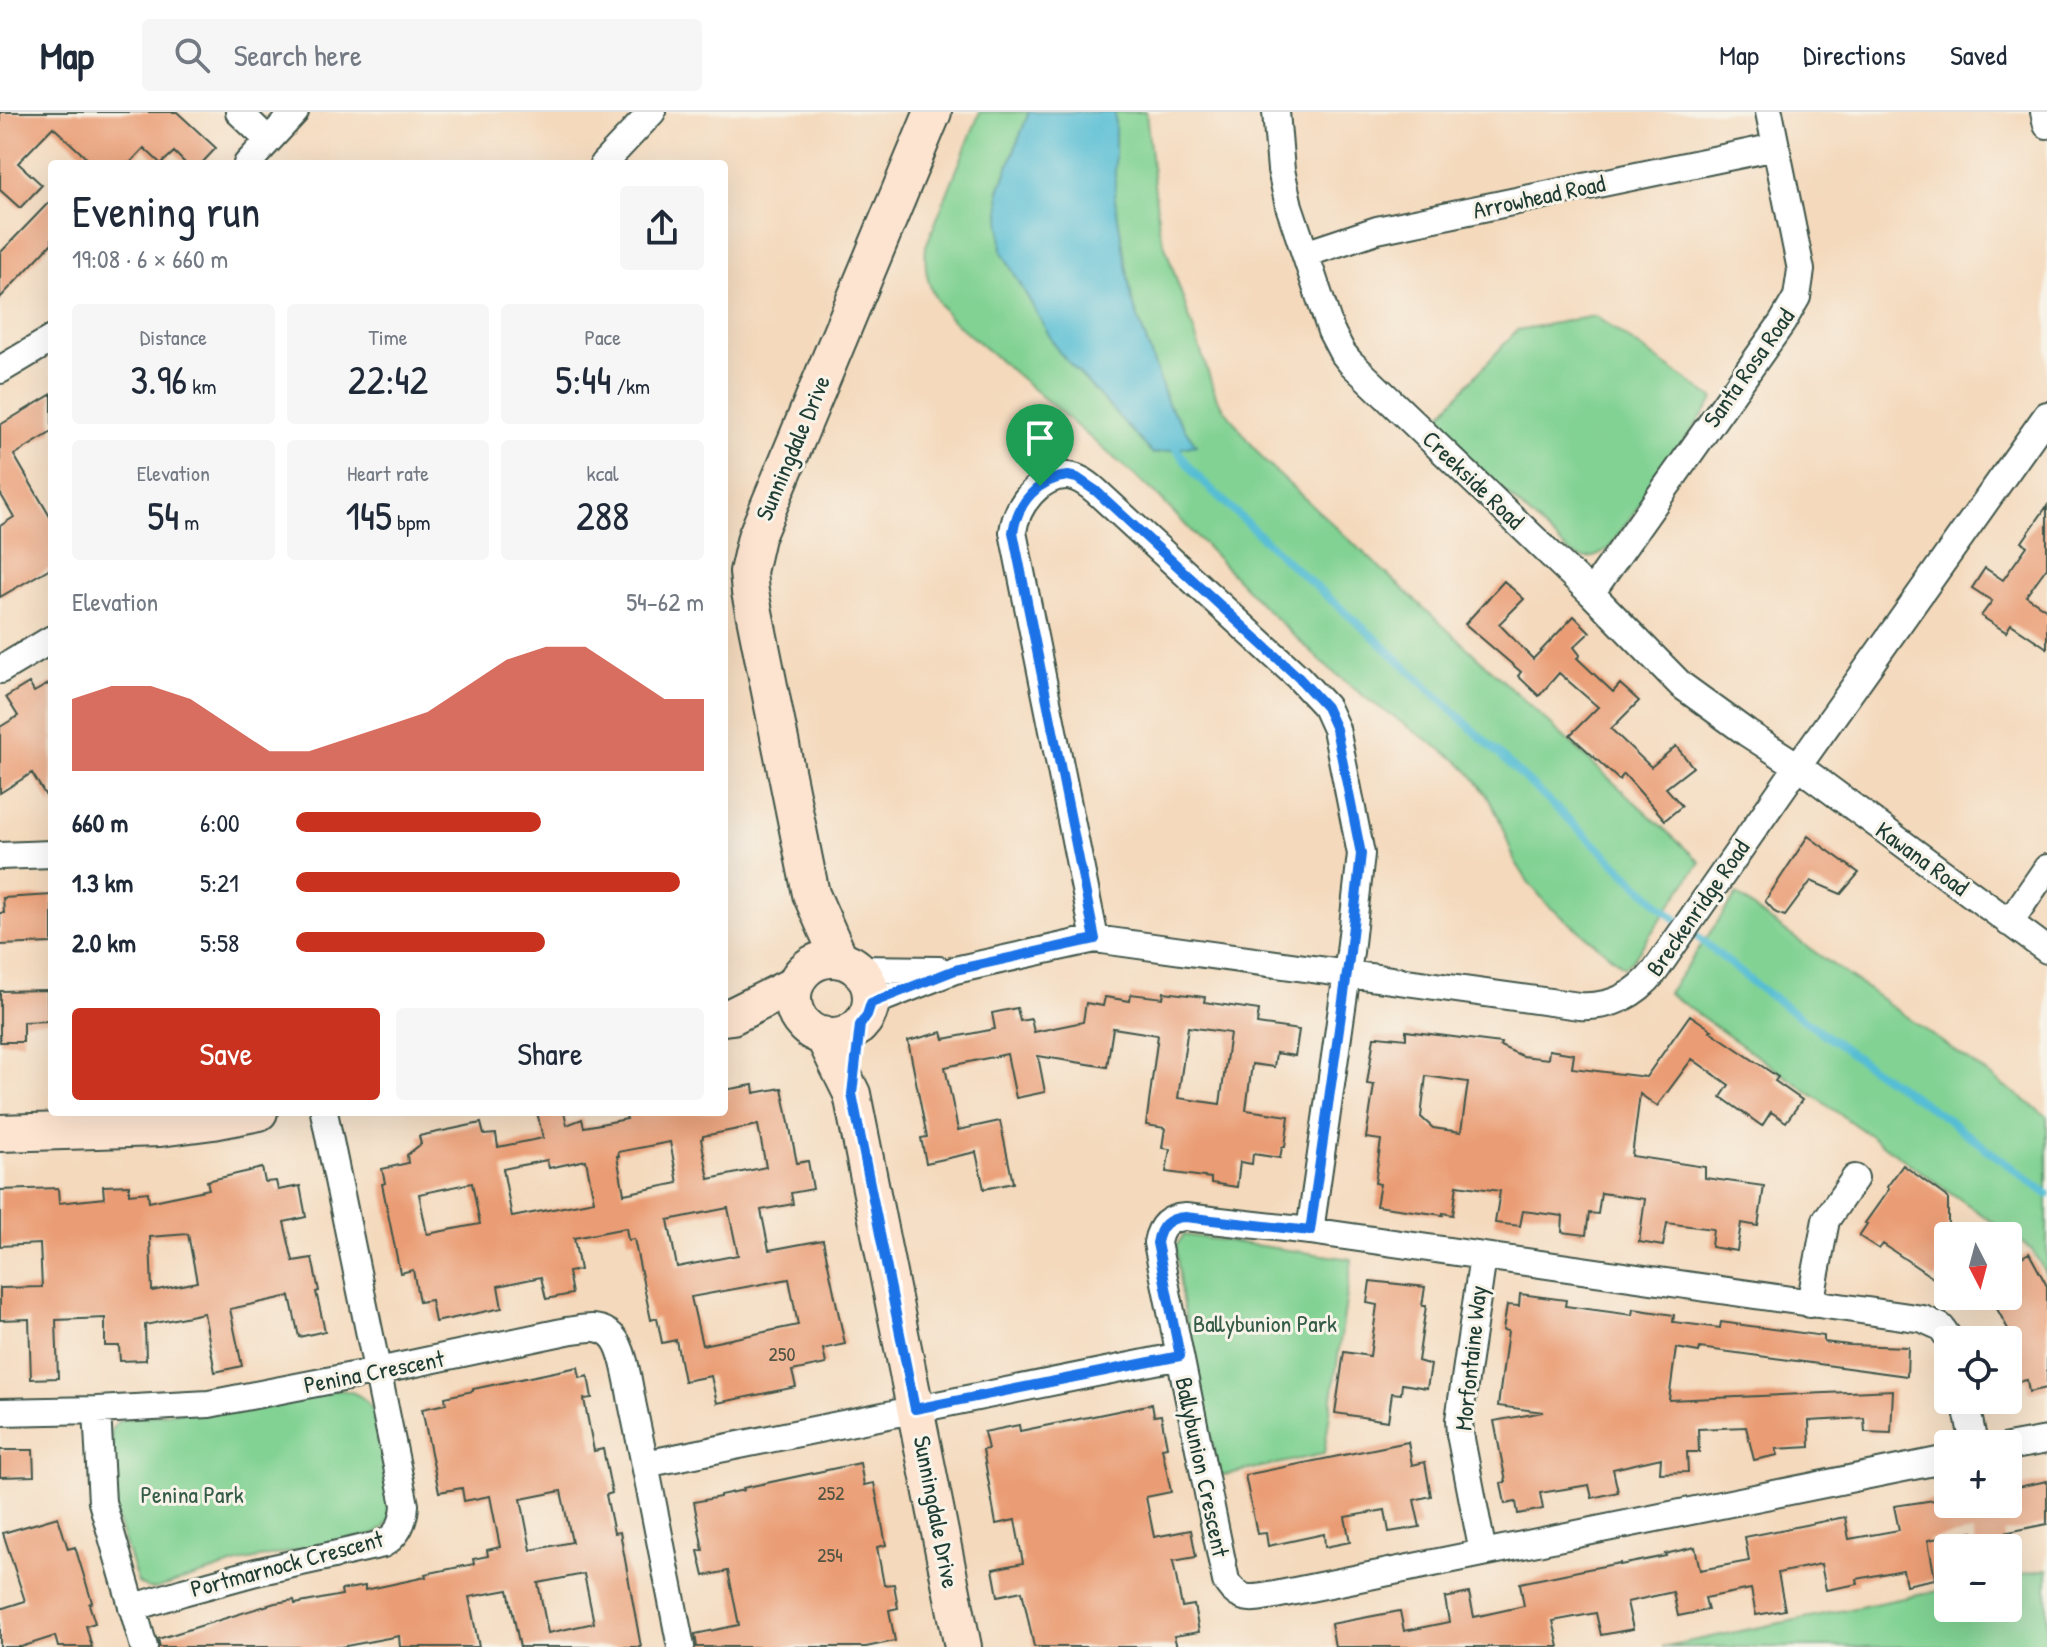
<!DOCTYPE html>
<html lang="en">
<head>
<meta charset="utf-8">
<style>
	body { margin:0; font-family:"Patrick Hand",sans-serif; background:#f6f6f7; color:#1f2937; height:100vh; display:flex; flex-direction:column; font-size:30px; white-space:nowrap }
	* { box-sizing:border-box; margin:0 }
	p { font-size:26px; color:#747a83 }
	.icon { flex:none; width:44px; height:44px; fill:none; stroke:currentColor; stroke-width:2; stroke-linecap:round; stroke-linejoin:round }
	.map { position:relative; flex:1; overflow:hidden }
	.side { position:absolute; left:48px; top:48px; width:680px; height:956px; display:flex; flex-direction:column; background:#fff; border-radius:8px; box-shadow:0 8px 32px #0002 }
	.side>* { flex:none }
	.needle { width:52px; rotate:174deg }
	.buttons { position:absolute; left:1934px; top:1110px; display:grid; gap:16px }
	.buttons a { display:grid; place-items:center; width:88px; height:88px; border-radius:8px; background:#fff; box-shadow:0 8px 32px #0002; font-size:40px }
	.pin { position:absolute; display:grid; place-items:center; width:68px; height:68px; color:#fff; margin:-82px -34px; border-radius:50% 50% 50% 0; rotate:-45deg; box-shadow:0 0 8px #0007 }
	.pin .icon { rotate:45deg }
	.round { display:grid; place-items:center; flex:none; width:84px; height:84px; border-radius:8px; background:#f6f6f7 }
	.summary { display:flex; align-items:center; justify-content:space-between; height:136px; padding:0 24px }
	h1 { font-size:44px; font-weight:600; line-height:60px }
	.stats { display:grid; grid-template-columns:repeat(3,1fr); gap:12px; height:136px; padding:8px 24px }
	.stats div { display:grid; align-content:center; border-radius:8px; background:#f6f6f7; text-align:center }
	.stats b { font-size:40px; font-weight:600 }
	.stats small { font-size:22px; font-weight:400 }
	.stats p { font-size:22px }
	.chart { height:224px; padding:16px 24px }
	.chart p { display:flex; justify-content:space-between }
	.chart svg { width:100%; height:144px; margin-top:8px; fill:#c8321e; opacity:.7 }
	.button { display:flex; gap:16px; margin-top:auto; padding:16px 24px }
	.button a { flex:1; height:92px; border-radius:8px; background:#c8321e; color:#fff; font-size:32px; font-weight:600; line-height:92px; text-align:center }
	.button a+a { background:#f6f6f7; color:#1f2937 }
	ul { padding:0 24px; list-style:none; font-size:26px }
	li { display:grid; grid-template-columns:128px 96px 1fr; align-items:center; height:60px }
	li i { height:20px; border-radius:10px; background:#c8321e }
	header { display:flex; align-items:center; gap:48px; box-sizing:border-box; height:112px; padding:0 40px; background:#fff; border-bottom:2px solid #e0e1e3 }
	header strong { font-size:38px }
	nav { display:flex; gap:44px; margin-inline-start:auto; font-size:28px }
	.search { width:560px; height:72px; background:#f6f6f7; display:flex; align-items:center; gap:20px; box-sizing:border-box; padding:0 28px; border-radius:8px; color:#747a83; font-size:30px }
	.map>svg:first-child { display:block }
</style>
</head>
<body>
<header>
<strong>Map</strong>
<div class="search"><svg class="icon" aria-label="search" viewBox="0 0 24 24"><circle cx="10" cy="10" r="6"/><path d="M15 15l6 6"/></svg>Search here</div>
<nav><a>Map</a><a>Directions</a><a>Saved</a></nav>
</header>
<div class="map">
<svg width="2047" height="1535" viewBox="0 0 2047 1535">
	<rect width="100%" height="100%" fill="#f7f3e8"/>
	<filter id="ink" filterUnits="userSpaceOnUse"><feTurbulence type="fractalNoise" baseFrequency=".0125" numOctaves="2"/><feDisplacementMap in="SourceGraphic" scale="16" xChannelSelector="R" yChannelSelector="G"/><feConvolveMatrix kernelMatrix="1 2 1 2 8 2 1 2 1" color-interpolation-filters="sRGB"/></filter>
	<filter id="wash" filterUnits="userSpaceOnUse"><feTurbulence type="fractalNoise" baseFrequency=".006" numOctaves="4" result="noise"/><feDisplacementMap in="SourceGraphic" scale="32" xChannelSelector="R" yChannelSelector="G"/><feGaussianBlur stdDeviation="1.8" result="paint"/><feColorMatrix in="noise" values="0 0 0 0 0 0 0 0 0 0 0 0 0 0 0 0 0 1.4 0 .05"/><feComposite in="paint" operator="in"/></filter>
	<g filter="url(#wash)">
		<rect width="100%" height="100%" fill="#f4d9bc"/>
		<path fill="#81d293" stroke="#508864" stroke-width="2" d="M980 0H1029L999 79 1195 332 1168 292 1132 188 1115 88V0H1146L1159 116 1217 287 1265 350 1700 750 1634 846 1624 855 1549 794 1529 771 1515 749 1498 704 1486 682 1471 662 1458 649 1370 589 1327 555 1265 496 1154 380 952 208C931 186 923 164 926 134Z
			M1595 204 1714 287 1609 436C1597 447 1584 449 1570 441L1432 312 1517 218Z
			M1737 782 1758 800 2047 1004V1164L2032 1138 1668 881Z
			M1184 1123 1352 1147 1324 1342 1219 1364 1181 1183 1176 1134Z
			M339 1278C357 1279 367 1287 375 1302L393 1392C393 1406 386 1417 373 1423L245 1449 155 1477H148L138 1471 112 1392 111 1318 116 1311 123 1307Z
			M2047 1457V1535H1662L1948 1477V1496H2008V1465Z"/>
		<path fill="#56bed4" stroke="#3a7e84" stroke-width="2" d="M1029 0H1115V88L1132 188 1168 292 1196 333 1153 342 1058 239 1002 140 999 79Z"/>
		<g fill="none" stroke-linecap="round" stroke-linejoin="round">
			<path stroke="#56bed4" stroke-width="8" d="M1170 328 1195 362 1290 452 1375 526 1665 798 1757 874 1867 953 1947 1007 2047 1082"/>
		</g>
		<g id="blocks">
			<path fill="#ea9d75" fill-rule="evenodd" d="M0 0H177L216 36 201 52H186L174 40 161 52 144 36 129 52H93L53 15 18 51 42 73 20 96 0 78Z
				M52 87V131L0 186V141Z
				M52 282V320L14 343 52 408V455L0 485V414L14 405 0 381V313Z
				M2047 394V455L2026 484 2047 498V536L2011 512 2006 520 1981 504 1992 489 1972 476 1985 456 2003 468 2027 434 2022 430Z
				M1504 469 1524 487 1499 512 1533 547 1574 504 1590 520 1574 535 1580 543 1577 546 1613 580 1620 572 1639 589 1611 617 1651 655 1676 634 1693 655 1666 676 1682 694 1665 708 1624 662 1619 668 1570 623 1598 595 1559 561 1539 584 1518 564 1521 560 1465 512Z
				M52 570V694L32 661 0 681V615L18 604 6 585 29 571 34 580Z
				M1808 724 1859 761 1841 782 1811 769 1785 804 1776 801 1765 789Z
				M52 783V831L0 833V801H4L3 786Z
				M47 878 48 909 23 910V930H0V879Z
				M1164 880 1205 885 1204 890 1259 898 1257 912 1299 918 1295 944 1276 941 1274 955 1252 952 1246 998 1289 1004 1285 1035H1282L1280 1046 1253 1042 1252 1052 1240 1050 1237 1075 1211 1071V1066L1166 1060 1170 1037 1162 1036 1165 1016 1146 1013 1158 923 1113 916 1107 955 1038 944 1045 980 1016 986 1007 942 945 955 958 1018 1000 1009 1013 1071 984 1077 976 1040 926 1051 921 1026 927 1025 908 929 942 920 944 927 995 917 992 901 1017 896 1020 909 1031 907 1034 920 1083 910 1086 891 1103 894 1105 885 1130 889 1131 882 1163 886ZM1188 915 1230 921 1220 992 1178 986Z
				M1690 903 1712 918 1710 919 1778 965 1775 969 1802 988 1786 1010 1771 1000 1762 1014 1721 985 1729 973 1692 947 1657 994 1640 982 1632 1044 1705 1055V1066L1764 1074 1758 1114 1741 1111 1737 1139 1711 1135 1713 1117 1667 1111 1663 1134 1639 1130 1645 1087 1601 1081 1598 1102 1589 1101 1586 1123 1562 1120 1563 1104 1523 1099 1520 1114 1495 1111 1500 1079 1457 1073 1453 1103 1443 1101V1103L1376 1094 1380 1072 1375 1071 1381 1028 1366 1026 1374 973 1367 972 1374 925H1378V924L1406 927V919L1501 931 1500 934 1522 944 1548 947 1549 938 1574 942 1572 956 1646 965ZM1426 964 1468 970 1461 1020 1433 1016 1421 1005Z
				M753 973 754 981 782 976 797 1051 808 1049 813 1077 791 1081 793 1092 761 1098 769 1138 823 1128 845 1232 823 1237 826 1252 792 1259 796 1275 717 1291 711 1264 684 1269 676 1228 662 1231 657 1206 651 1208 634 1127 628 1128 626 1116 574 1126 580 1158 568 1160 572 1182 546 1187 541 1165 498 1174 502 1196 435 1210 431 1188 419 1190 413 1158 400 1161 382 1072 385 1071 382 1057 408 1051 407 1043 421 1032 419 1024 481 1011 484 1023 496 1022 498 1035 543 1026 537 1000H564L567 1013 582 1007 584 1015 627 1007 625 1000H724V978ZM758 1013 766 1055 709 1067 701 1027 703 1026V1024ZM670 1030 678 1071 624 1082 617 1044H619L618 1040ZM547 1048 549 1056 586 1048 594 1089 512 1105 503 1057ZM472 1071 480 1112 427 1122 419 1082ZM728 1096 738 1143 677 1155 668 1108ZM789 1167 798 1213 702 1233 691 1185Z
				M1903 1053 1948 1086V1173L1937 1165 1936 1168 1883 1132 1879 1137 1859 1124 1867 1112 1865 1111 1889 1077 1887 1075Z
				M262 1056 265 1070 276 1069 278 1078 300 1074 306 1105 284 1110 293 1149 312 1146 319 1179 316 1180 325 1219 299 1225 290 1184 230 1197 242 1254 215 1260 204 1201 145 1213 146 1248 120 1249 119 1234H105V1206L56 1208 58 1266 31 1267 29 1207 0 1208V1176L42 1175 40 1132 0 1134V1078L58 1076 59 1091 104 1086 103 1074 129 1073V1082L148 1080 149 1090 209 1077 207 1069ZM188 1122 197 1170 152 1179 150 1125Z
				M2029 1141 2047 1174V1276L2029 1280 2027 1268 2008 1272V1217L1990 1184H2008V1153Z
				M1370 1169 1425 1175 1422 1194H1426L1418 1249 1431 1253 1427 1276 1402 1272 1401 1282 1392 1281 1388 1309 1335 1301 1344 1240 1370 1244 1377 1193 1367 1191Z
				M1520 1182 1566 1188 1565 1194 1632 1203 1633 1197 1674 1203 1673 1210 1720 1216 1721 1210 1824 1224V1230L1849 1233 1908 1235 1907 1264 1700 1236 1699 1240 1676 1236 1669 1288 1893 1278 1891 1321 1865 1320 1864 1306 1809 1309 1810 1335 1776 1337 1778 1343 1754 1348 1746 1315 1698 1317 1699 1340H1687L1688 1360 1660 1361 1661 1346 1613 1357 1618 1380 1592 1386 1589 1373 1540 1381 1543 1397 1518 1402 1516 1390 1505 1392 1501 1371 1506 1370 1494 1309 1543 1300 1498 1294 1508 1219 1503 1218 1507 1193 1519 1194Z
				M578 1255 580 1266 588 1264 592 1286 584 1287 594 1339 603 1337 612 1381 606 1383 614 1421 620 1420 641 1535H520L508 1478 469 1485 479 1535H400L399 1524 341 1535H160L158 1527 275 1491 294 1488 295 1492 342 1483 341 1478 365 1474V1478L426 1465 425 1462 474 1452 473 1447 488 1444 487 1438 500 1435 490 1384 464 1389 462 1376 439 1380 422 1297 446 1292 445 1285 473 1279V1277ZM561 1379 572 1430 531 1438 521 1387ZM584 1462 594 1511 548 1521 538 1471Z
				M1152 1292 1154 1304 1161 1303 1167 1335 1162 1336 1171 1380 1146 1385 1154 1425 1191 1418 1196 1445 1173 1449 1182 1495 1194 1493 1199 1520 1174 1524 1177 1535H1034L1022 1479 998 1484 993 1457 1023 1451 1015 1408 996 1412 983 1338 988 1337 984 1320 1019 1313 1020 1319Z
				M1408 1330 1412 1353 1425 1350 1431 1384 1414 1388 1420 1415 1389 1420 1385 1398 1345 1405 1350 1430 1325 1435 1324 1422 1268 1434 1266 1421 1257 1422 1245 1363Z
				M0 1338H33L34 1364 0 1365Z
				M860 1351 864 1373 874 1371 879 1396 886 1433 877 1435 884 1473 894 1472 898 1496 889 1498 895 1529 866 1535H697L695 1522 739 1513 728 1459 704 1464 698 1439 703 1438 694 1390 720 1385V1383L744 1378 743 1376Z
				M2047 1369V1412L2004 1421 2007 1436H1976L1973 1420 1928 1428 1935 1467 1906 1473 1903 1458 1857 1467 1858 1472 1826 1478 1821 1452 1778 1461 1785 1498 1756 1503 1751 1477 1705 1486 1708 1498 1678 1504 1673 1480 1627 1490 1633 1517 1601 1523 1596 1501 1553 1509 1559 1535H1335L1331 1512 1400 1499 1404 1519 1449 1510 1445 1486 1469 1481 1474 1505 1524 1494 1520 1471 1588 1457 1620 1451V1453L1666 1444 1665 1442 1695 1435 1700 1458 1749 1449 1745 1425 1845 1405 1849 1427 1899 1418 1894 1394 1948 1386V1392H2008V1377Z
				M58 1405 68 1437 75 1435 92 1490 89 1492 95 1511 86 1514 92 1535H58L55 1524 21 1535H0V1497L25 1489 3 1421Z"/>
		</g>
	</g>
	<g filter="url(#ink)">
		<use href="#blocks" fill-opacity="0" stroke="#3f5448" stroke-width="2"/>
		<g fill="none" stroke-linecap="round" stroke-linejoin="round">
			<g stroke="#3f5448" stroke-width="30">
				<path id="street" d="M239 0 268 28
					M1276 0 1281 58 1289 94 1331 219 1342 240 1350 250 1591 481 1681 573 1747 621 1798 654 2047 838
					M2044 0 2047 13
					M247 52 295 0
					M603 52 652 0
					M1305 142 1377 118 1776 35
					M0 258 52 227
					M1591 481 1782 211 1797 185 1801 158 1769 0
					M0 558 52 527
					M0 744 52 742
					M2009 811 2047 756
					M1095 827 1013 420C1016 394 1039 363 1068 364 1079 365 1088 372 1096 379L1298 565 1326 595 1336 617 1361 742 1350 840 1310 1119
					M859 857 939 858
					M871 891 955 858 1095 827 1579 894C1610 896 1636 883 1655 859L1798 654 2047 303
					M1483 1145 1459 1308 1460 1322 1483 1441
					M1810 1192 1826 1108 1855 1066
					M1965 1288 1974 1332
					M97 1298 102 1390 144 1535
					M0 1300 97 1298 209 1292 378 1259 567 1219C583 1217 600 1211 613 1225 625 1238 629 1276 633 1295 650 1374 665 1455 681 1535
					M2008 1335 2047 1328
					M1948 1347 1275 1483C1252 1487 1240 1491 1226 1469L1157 1131C1160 1114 1168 1106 1185 1105L1310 1119 1923 1207 1941 1215 1950 1228
					M645 1352 1180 1244
					M132 1496 183 1480 256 1460 383 1432C398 1423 404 1411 405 1393L324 1000"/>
			</g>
			<g stroke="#3f5448" stroke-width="40">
				<path id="secondary" d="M793 886a39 39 0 1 1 78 0a39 39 0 1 1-78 0Z
					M840 848 811 782 750 480 748 460 756 425 933 0
					M724 905 732 904 796 872
					M823 923 852 982 963 1535
					M0 1021 160 1016 213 1009 259 1000"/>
			</g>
			<use href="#street" stroke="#fff" stroke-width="26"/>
			<use href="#secondary" stroke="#fde4d0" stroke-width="36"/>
		</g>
	</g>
	<g fill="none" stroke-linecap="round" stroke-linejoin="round" filter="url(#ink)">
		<g stroke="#fff" stroke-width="16">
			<path id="route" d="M1068 364 1077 366 1096 379 1298 565 1326 595 1336 617 1361 742 1350 840 1310 1119 1185 1105C1168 1106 1160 1114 1157 1131L1180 1244 915 1297 852 982 860 913 867 903 871 891 955 858 1095 827 1013 420C1018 390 1038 367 1068 364Z"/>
		</g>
		<use href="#route" stroke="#1a73e8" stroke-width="10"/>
	</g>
	<g text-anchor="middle" stroke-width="6" stroke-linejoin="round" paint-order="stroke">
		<g font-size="20" fill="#525544">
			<text x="782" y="1249">250</text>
			<text x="831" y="1388">252</text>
			<text x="830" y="1450">254</text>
		</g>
		<g font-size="24" fill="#1f3d34" stroke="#f7f3e8">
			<text transform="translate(1539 85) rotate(-12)" y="8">Arrowhead Road</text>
			<text transform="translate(1749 256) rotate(-55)" y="8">Santa Rosa Road</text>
			<text transform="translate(793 336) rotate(-67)" y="8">Sunningdale Drive</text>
			<text transform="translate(1473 368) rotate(44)" y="8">Creekside Road</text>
			<text transform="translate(1922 747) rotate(36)" y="8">Kawana Road</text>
			<text transform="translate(1698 796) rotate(-55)" y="8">Breckenridge Road</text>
			<text transform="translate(1471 1246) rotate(-84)" y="8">Morfontaine Way</text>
			<text transform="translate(374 1260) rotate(-11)" y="8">Penina Crescent</text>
			<text transform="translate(1202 1355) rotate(78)" y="8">Ballybunion Crescent</text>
			<text transform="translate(936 1400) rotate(79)" y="8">Sunningdale Drive</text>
			<text transform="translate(287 1452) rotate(-15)" y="8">Portmarnock Crescent</text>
		</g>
		<g font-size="24" fill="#335b47" stroke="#f7f3e8">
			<text x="1265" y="1220">Ballybunion Park</text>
			<text x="192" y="1391">Penina Park</text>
		</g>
	</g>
</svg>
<div class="buttons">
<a><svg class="needle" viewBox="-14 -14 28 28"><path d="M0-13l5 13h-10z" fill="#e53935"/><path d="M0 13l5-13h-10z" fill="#747a83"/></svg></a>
<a><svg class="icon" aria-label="locate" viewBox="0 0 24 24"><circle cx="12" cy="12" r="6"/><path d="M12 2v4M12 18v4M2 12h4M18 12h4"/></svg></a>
<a>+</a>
<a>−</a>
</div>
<div class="pin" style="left:1040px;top:374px;background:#1e9e55"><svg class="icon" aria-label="arrive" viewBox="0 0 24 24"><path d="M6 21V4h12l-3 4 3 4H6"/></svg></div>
<section class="side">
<div class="summary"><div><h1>Evening run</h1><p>19:08 · 6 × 660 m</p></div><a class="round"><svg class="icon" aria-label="share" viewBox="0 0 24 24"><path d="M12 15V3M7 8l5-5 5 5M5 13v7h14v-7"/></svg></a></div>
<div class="stats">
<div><p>Distance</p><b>3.96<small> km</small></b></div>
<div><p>Time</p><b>22:42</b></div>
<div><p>Pace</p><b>5:44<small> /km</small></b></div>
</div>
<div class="stats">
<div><p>Elevation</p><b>54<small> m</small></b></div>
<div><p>Heart rate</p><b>145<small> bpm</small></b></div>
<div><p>kcal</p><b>288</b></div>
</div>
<div class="chart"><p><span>Elevation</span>54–62 m</p>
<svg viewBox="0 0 160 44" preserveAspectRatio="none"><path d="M0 44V22L10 18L20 18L30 22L40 30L50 38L60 38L70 34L80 30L90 26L100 18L110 10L120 6L130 6L140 14L150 22L160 22V44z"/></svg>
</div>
<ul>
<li><b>660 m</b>6:00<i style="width:60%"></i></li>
<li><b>1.3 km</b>5:21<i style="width:94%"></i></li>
<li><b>2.0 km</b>5:58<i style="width:61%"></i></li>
</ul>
<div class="button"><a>Save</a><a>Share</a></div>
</section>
</div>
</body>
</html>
